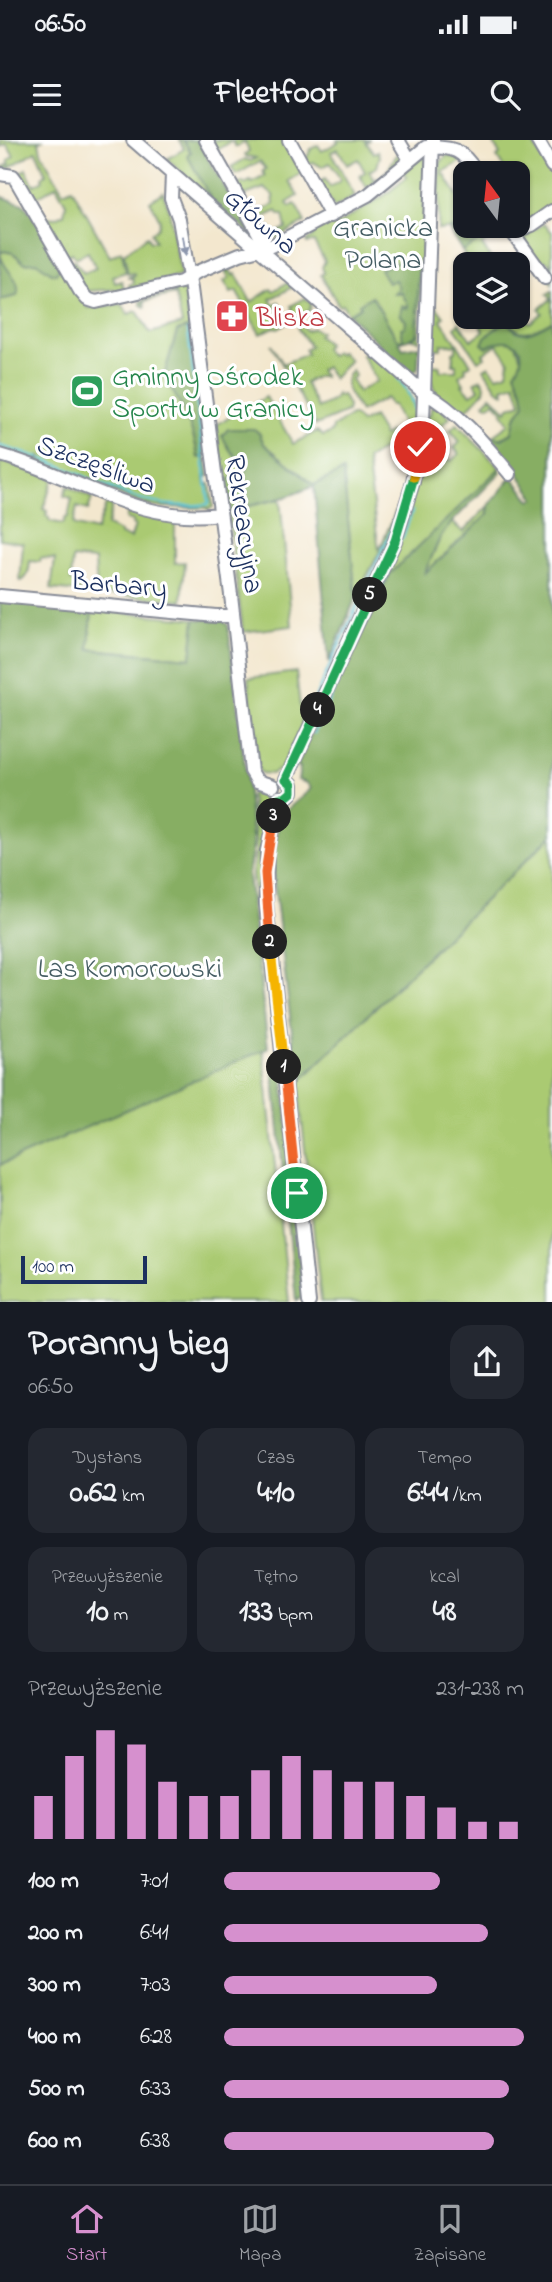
<!DOCTYPE html>
<html lang="pl">
<head>
<meta charset="utf-8">
<style>
	body { margin:0; font-family:"Indie Flower",sans-serif; background:#242831; color:#f1f3f6; height:100vh; display:flex; flex-direction:column; font-size:26px; white-space:nowrap }
	* { box-sizing:border-box; margin:0 }
	p { font-size:23px; color:#9ea1a6 }
	.icon { flex:none; width:38px; height:38px; fill:none; stroke:currentColor; stroke-width:2; stroke-linecap:round; stroke-linejoin:round }
	.map { position:relative; height:1162px; overflow:hidden }
	.drawer { display:flex; flex-direction:column; background:#171b24; flex:1 }
	.drawer>* { flex:none }
	.needle { width:46px; rotate:345deg }
	.buttons { position:absolute; left:453px; top:21px; display:grid; gap:14px }
	.buttons a { display:grid; place-items:center; width:77px; height:77px; border-radius:14px; background:#171b24; box-shadow:0 2px 5px #0004; font-size:35px }
	.scale { position:absolute; left:21px; bottom:18px; width:126px; box-sizing:border-box; padding-left:7px; border:4px solid #1b2f5e; border-top:0; font-size:19px; line-height:24px; white-space:nowrap; color:#1b2f5e; -webkit-text-stroke:5px #fff; paint-order:stroke }
	.pin { position:absolute; display:grid; place-items:center; width:60px; height:60px; color:#fff; margin:-30px; border:4px solid #fff; border-radius:50%; box-shadow:0 2px 7px #0007 }
	.km { position:absolute; width:35px; height:35px; margin:-18px; border-radius:50%; background:#222; color:#fff; font-size:19px; line-height:35px; text-align:center }
	.round { display:grid; place-items:center; flex:none; width:74px; height:74px; border-radius:21px; background:#242831 }
	.overview { display:flex; align-items:center; justify-content:space-between; height:119px; padding:0 28px }
	h1 { font-size:38px; font-weight:700; line-height:52px }
	.metrics { display:grid; grid-template-columns:repeat(3,1fr); gap:10px; height:119px; padding:7px 28px }
	.metrics div { display:grid; align-content:center; border-radius:18px; background:#242831; text-align:center }
	.metrics b { font-size:30px; font-weight:700 }
	.metrics small { font-size:19px; font-weight:400 }
	.metrics p { font-size:19px }
	.chart { height:196px; padding:14px 28px }
	.chart p { display:flex; justify-content:space-between }
	.chart svg { width:100%; height:126px; margin-top:7px; stroke:#d690ce; stroke-width:6 }
	ul { padding:0 28px; list-style:none; font-size:23px }
	li { display:grid; grid-template-columns:112px 84px 1fr; align-items:center; height:52px }
	li i { height:18px; border-radius:9px; background:#d690ce }
	.status { display:flex; justify-content:space-between; align-items:center; height:49px; padding:0 35px; background:#171b24; direction:ltr }
	.status svg { height:19px; fill:currentColor }
	header { display:flex; justify-content:space-between; align-items:center; height:91px; padding:0 28px; background:#171b24; font-size:32px; font-weight:700 }
	.menu { display:flex; justify-content:space-around; align-items:center; height:98px; border-top:2px solid #363941; background:#171b24; font-size:19px; color:#9ea1a6 }
	.menu a { display:grid; justify-items:center; gap:4px }
	.menu .on { color:#d690ce }
	.map>svg:first-child { display:block }
</style>
</head>
<body>
<div class="status"><b>06:50</b><svg viewBox="0 0 49 12"><path d="M0 12V9h3v3zM5 12V6h3v6zM10 12V3h3v9zM15 12V0h3v12zM26 1h20v11H26zM47 4h2v5h-2z"/></svg></div>
<header><svg class="icon" aria-label="menu" viewBox="0 0 24 24"><path d="M4 6h16M4 12h16M4 18h16"/></svg>Fleetfoot<svg class="icon" aria-label="search" viewBox="0 0 24 24"><circle cx="10" cy="10" r="6"/><path d="M15 15l6 6"/></svg></header>
<div class="map">
<svg width="552" height="1162" viewBox="0 0 552 1162">
	<rect width="100%" height="100%" fill="#fff"/>
	<filter id="ink" filterUnits="userSpaceOnUse"><feTurbulence type="fractalNoise" baseFrequency=".0143" numOctaves="2"/><feDisplacementMap in="SourceGraphic" scale="14" xChannelSelector="R" yChannelSelector="G"/><feConvolveMatrix kernelMatrix="1 2 1 2 8 2 1 2 1" color-interpolation-filters="sRGB"/></filter>
	<filter id="wash" filterUnits="userSpaceOnUse"><feTurbulence type="fractalNoise" baseFrequency=".00686" numOctaves="4" result="noise"/><feDisplacementMap in="SourceGraphic" scale="28" xChannelSelector="R" yChannelSelector="G"/><feGaussianBlur stdDeviation="1.57" result="paint"/><feColorMatrix in="noise" values="0 0 0 0 0 0 0 0 0 0 0 0 0 0 0 0 0 1.4 0 .05"/><feComposite in="paint" operator="in"/></filter>
	<g filter="url(#wash)">
		<rect width="100%" height="100%" fill="#f3e7ce"/>
		<path fill="#aaca72" stroke="#627c68" stroke-width="2" d="M0 0H42L39 2 41 12 63 52 72 48 110 117 121 111 122 113 126 132 113 136 115 143 122 141 124 149 86 151 70 123 74 121 84 133 96 128 88 112 76 118 72 113 66 116 44 77 56 78 64 74 66 64 56 46 34 59 18 34 26 29 34 45 43 40 42 37 46 34 36 11 7 29 1 28 10 24 8 20 14 16 7 4 0 7Z
			M179 0H183L191 13 188 14 211 59 167 19 184 9Z
			M212 0H284L302 33 289 41 298 56 287 63 290 67 295 64 305 82 269 102 262 90 269 86 274 94 286 88 283 75H279L277 71 257 80 251 70 256 67 260 72 274 64 273 55 264 48 243 56 237 45 243 42 245 44 250 41 252 43 265 36 263 31 266 29 260 21 236 35 231 27 245 19 251 21 256 18 246 16 245 14 249 11 245 2 236 7 232 1 217 10Z
			M337 0H370L366 2 374 13 378 11 380 16 377 27 369 31 374 40C394 30 387 25 399 13L403 21 367 48 360 36 365 32 358 19 347 25 338 9 331 12 355 56 334 68 319 42 325 39 330 47 341 40 330 23 322 27 313 22 309 24 306 19 311 9 318 5 322 11 338 2Z
			M492 0H502L504 3 509 0H531L552 36V67L545 74 518 84V33H507L497 17 500 15Z
			M426 12 419 201 409 198 399 202 372 156 361 167 348 174 342 164 339 166 321 135 324 133 322 127 325 121 314 102 307 103 306 101 314 96 311 91 315 88 318 90 331 84 333 87 385 55 407 37 403 32Z
			M447 15 464 20 443 32 459 58 465 54 466 86H478L438 90 440 23Z
			M163 52 169 69 181 136 130 148 129 145 134 143 133 138H127L135 135 134 133 128 134 124 114 147 96 150 102H155L151 93 158 87 160 80 150 61Z
			M544 84 552 92V144L549 140 550 123 534 116 523 96Z
			M494 92 496 96 482 104 494 124H470L462 111Z
			M3 111 13 113 22 121 36 122 56 134 61 124 88 168 122 164 128 174 137 171 150 193 182 184 175 154 144 161 145 167 141 165V161L175 152 174 147H183L190 187 177 191 164 236C180 262 194 287 198 317H206L209 336 205 337 206 344H210L213 367 208 370 207 368 155 367 139 363 40 322 42 317 40 316 38 321 0 311V160L17 156 15 139 5 128 0 114Z
			M227 125V131L230 130 233 136 236 134 251 162 271 149 273 151 287 143 293 147 270 159 273 165 279 162 280 165 273 170 276 179 289 176 288 173 293 170 291 166 305 158 311 163 310 170 278 188 274 187 260 194 236 151 231 153 224 141 229 138 223 127Z
			M552 151V181C530 191 522 201 505 177H513L521 184 527 180 530 183 542 173 539 169 551 159 547 154Z
			M433 162 444 177 441 180 471 224 465 228 466 231 459 236 464 244 462 245 471 254 479 249 475 242 481 239 485 245 484 251 460 277C442 260 429 252 429 225L440 226V231H456V225H453V212L456 211V205L441 204V209H430Z
			M485 177H502L503 183 493 191 497 200H508L516 205 522 222 515 233 523 252 525 264 515 278 512 293 490 303 470 283V280L490 298 509 284 502 273 503 271 494 262 487 266 484 263 491 256 507 271 509 267 521 263 515 244 503 248 504 253 497 249 484 229 489 226 497 236 507 233 509 221 497 204 483 214 485 217 478 221 455 187 459 183 471 200 484 191 478 181Z
			M302 184 306 191 313 188 320 192 318 196 328 204 324 209 331 216 335 212 339 215 341 212 350 220 333 239 326 227 320 230 324 237 318 236 305 243 318 268 334 260 337 254 339 257 342 255 348 266 347 272 316 285 271 204 283 224 307 214 305 210 310 206 298 189V185Z
			M370 211 400 237 399 239C406 245 416 266 417 275H419L418 293H413L367 319 379 411 397 368 401 372 384 415 379 413 356 457 343 332 314 345 264 304 259 293 230 310 247 328 243 333 224 342 216 285 266 257 293 304 317 291 323 296 332 292 333 287 353 275 361 283 373 277 384 296 403 286 393 265H390L386 258 360 272C352 257 338 245 352 230L355 236 351 239 358 252 377 241 362 215Z
			M437 265 450 278 436 290 443 300 440 303 442 305 434 312 440 321 446 316 451 321 459 314 454 308 460 302 450 290 457 284 500 328 390 434 360 496 356 494 393 414 427 276 430 275 431 268Z
			M0 321 32 330 53 339 43 369 47 371 46 376 49 377V381L63 384 66 377H68L72 358 64 356 67 346 92 358 88 370 77 367 73 385 96 391 106 365 112 366 107 386 120 392V395L131 398 135 385 132 384 133 381 126 379 128 371 164 380H175V423L185 422 182 461 97 453 95 420 73 418 71 441 81 443 80 452 51 449 55 419 41 418 40 422 30 421C29 431 29 437 20 442L23 403 0 399Z
			M280 359 292 486 243 492 228 371Z
			M489 365 488 374 423 436 441 396 452 382 463 392Z
			M92 470 195 479 191 518 88 509Z
			M296 532 302 585 281 629 271 634 261 633 258 628 248 538Z
			M259 648 268 652C277 666 265 688 263 704 257 750 265 797 270 843L264 844 252 734 256 711 251 654Z
			M552 695V1162H321L298 943Z
			M263 909 289 1162H0V1025Z"/>
		<path fill="#87ae64" stroke="#516e61" stroke-width="2" d="M183 0H197L245 82 261 103 211 59 187 15 191 12Z
			M0 56 23 64 32 74 61 124 58 131 53 134 36 122 25 123 13 113 3 111 0 114C3 131 23 138 17 156L0 160Z
			M478 86 503 87 462 111 449 89Z
			M406 120 419 123 416 196 399 202 403 209 419 206 418 228 414 232 398 222 348 174 361 167 359 164 372 156 396 197 400 200 403 199 401 188 405 187 406 181 400 174 402 166 407 168 408 166 402 153H394L399 148 395 140 388 143 380 129 392 123Z
			M502 177C507 180 509 186 514 189 526 199 542 186 552 181V695L298 943 271 718 281 675 311 649 307 643 298 640 300 627 297 626 313 589 390 434 499 329 501 332 452 382 441 396 424 434 488 374 489 365 512 337 531 360 535 358 518 333 490 303 495 297 502 299 512 293 515 278 525 264 523 252 515 232C532 210 512 191 487 207L482 204 485 197 503 183Z
			M190 187 206 317 198 318C194 287 180 263 164 236L177 191Z
			M228 289H254L259 293 264 304 314 345 343 331 356 457 329 522 314 346 286 357 228 371 224 342 243 333 247 328 230 310 222 296Z
			M0 461 92 470 89 509 191 518 195 479 223 481 228 485 248 652 253 707 248 734 268 908 0 1025Z
			M276 917 282 927 304 1156 296 1161 273 931Z"/>
		<g fill="none" stroke-linecap="round" stroke-linejoin="round">
			<path stroke="#5dc4db" stroke-width="2.5" d="M398 239C411 251 416 271 416 289
				M0 306 39 318
				M42 319C101 339 141 374 209 364L188 190
				M404 352 409 328
				M402 399 412 371
				M307 576 394 385
				M314 593 391 424"/>
		</g>
	</g>
	<g filter="url(#ink)">
		<g fill="none" stroke-linecap="round" stroke-linejoin="round">
			<g stroke="#878b96" stroke-width="16">
				<path id="minor" d="M133 0 423 252C457 270 485 304 510 334
					M206 0 267 108
					M289 0 331 76
					M398 0 410 20
					M537 0 552 26
					M0 34 13 36 16 40 80 151 87 159 96 162 181 142 197 132 240 114 271 106 368 55 426 7C454 7 462 9 477 33
					M172 34 171 58 179 79 191 149 231 455 251 631 257 641 273 646
					M508 86 545 138
					M513 92 532 85 552 71
					M0 315C75 335 138 385 220 374
					M0 456 216 476H233
					M286 639 395 401 413 342 423 282 433 0
					M279 658 267 711 266 764 309 1162
					M279 658 287 657 292 652V644L286 639"/>
			</g>
			<use href="#minor" stroke="#fff" stroke-width="12"/>
		</g>
		<defs><path id="oneway-solid" d="M-6-.8H1V-3.2L6.5 0L1 3.2V.8H-6Z" transform="scale(1.75)"/></defs>
		<use fill="#8d97ae" href="#oneway-solid" transform="translate(184 106) rotate(81)"/>
	</g>
	<g fill="none" stroke-linecap="round" stroke-linejoin="round" filter="url(#ink)">
		<g stroke="#fff" stroke-width="14">
			<path id="split-1" d="M284 927 297 1053"/>
		</g>
		<g stroke="#fff" stroke-width="14">
			<path id="split-2" d="M270 802 284 927"/>
		</g>
		<g stroke="#fff" stroke-width="14">
			<path id="split-3" d="M270 802 265 733 274 676"/>
		</g>
		<g stroke="#fff" stroke-width="14">
			<path id="split-4" d="M274 676 279 658H285L292 652V644L286 639 318 570"/>
		</g>
		<g stroke="#fff" stroke-width="14">
			<path id="split-5" d="M318 570 370 455"/>
		</g>
		<g stroke="#fff" stroke-width="14">
			<path id="split-6" d="M370 455 395 401 414 337"/>
		</g>
		<g stroke="#fff" stroke-width="14">
			<path id="split-7" d="M414 337 420 307"/>
		</g>
		<use href="#split-1" stroke="#f0652b" stroke-width="9"/>
		<use href="#split-2" stroke="#f5b400" stroke-width="9"/>
		<use href="#split-3" stroke="#f0652b" stroke-width="9"/>
		<use href="#split-4" stroke="#22a559" stroke-width="9"/>
		<use href="#split-5" stroke="#22a559" stroke-width="9"/>
		<use href="#split-6" stroke="#22a559" stroke-width="9"/>
		<use href="#split-7" stroke="#f5b400" stroke-width="9"/>
	</g>
	<defs>
		<g id="pharmacy-square" transform="scale(1.75)"><rect x="-9" y="-9" width="18" height="18" rx="4" fill="#e0444e" stroke="#fff"/><path d="M-2-6h4v4h4v4h-4v4h-4v-4h-4v-4h4Z" fill="#fff"/></g>
		<g id="stadium-square" transform="scale(1.75)"><rect x="-9" y="-9" width="18" height="18" rx="4" fill="#2e9e5b" stroke="#fff"/><path d="M0-5a6.5 5 0 1 0 0 10a6.5 5 0 1 0 0-10ZM-3.5-1.8h7v3.6h-7Z" fill="#fff"/></g>
	</defs>
	<g fill-rule="evenodd">
		<use href="#pharmacy-square" x="232" y="176"/>
		<use href="#stadium-square" x="87" y="251"/>
	</g>
	<g text-anchor="middle" stroke-width="6" stroke-linejoin="round" paint-order="stroke">
		<g font-size="28" fill="#1b2f5e" stroke="#fff">
			<text transform="translate(262 80) rotate(41)" y="10">Główna</text>
			<text transform="translate(97 323) rotate(20)" y="10">Szczęśliwa</text>
			<text transform="translate(246 384) rotate(82)" y="10">Rekreacyjna</text>
			<text transform="translate(119 443) rotate(5)" y="10">Barbary</text>
		</g>
		<g font-size="28" fill="#465e64" stroke="#fff">
			<text x="383" y="96">Granicka<tspan x="383" dy="32">Polana</tspan></text>
			<text x="130" y="837">Las Komorowski</text>
		</g>
		<g font-size="28" fill="#be3a42" stroke="#fff" text-anchor="start">
			<text x="256" y="186">Bliska</text>
		</g>
		<g font-size="28" fill="#27864d" stroke="#fff" text-anchor="start">
			<text x="112" y="245">Gminny Ośrodek<tspan x="112" dy="32">Sportu w Granicy</tspan></text>
		</g>
	</g>
</svg>
<div class="buttons">
<a><svg class="needle" viewBox="-14 -14 28 28"><path d="M0-13l5 13h-10z" fill="#e53935"/><path d="M0 13l5-13h-10z" fill="#9ea1a6"/></svg></a>
<a><svg class="icon" aria-label="layers" viewBox="0 0 24 24"><path d="M12 4l9 5-9 5-9-5zM3 14l9 5 9-5"/></svg></a>
</div>
<div class="scale">100 m</div>
<div class="pin" style="left:297px;top:1053px;background:#1e9e55"><svg class="icon" aria-label="arrive" viewBox="0 0 24 24"><path d="M6 21V4h12l-3 4 3 4H6"/></svg></div>
<div class="pin" style="left:420px;top:307px;background:#d93025"><svg class="icon" aria-label="check" viewBox="0 0 24 24"><path d="M5 12l5 5 9-10"/></svg></div>
<b class="km" style="left:284px;top:927px">1</b>
<b class="km" style="left:270px;top:802px">2</b>
<b class="km" style="left:274px;top:676px">3</b>
<b class="km" style="left:318px;top:570px">4</b>
<b class="km" style="left:370px;top:455px">5</b>
</div>
<section class="drawer">
<div class="overview"><div><h1>Poranny bieg</h1><p>06:50</p></div><a class="round"><svg class="icon" aria-label="share" viewBox="0 0 24 24"><path d="M12 15V3M7 8l5-5 5 5M5 13v7h14v-7"/></svg></a></div>
<div class="metrics">
<div><p>Dystans</p><b>0.62<small> km</small></b></div>
<div><p>Czas</p><b>4:10</b></div>
<div><p>Tempo</p><b>6:44<small> /km</small></b></div>
</div>
<div class="metrics">
<div><p>Przewyższenie</p><b>10<small> m</small></b></div>
<div><p>Tętno</p><b>133<small> bpm</small></b></div>
<div><p>kcal</p><b>48</b></div>
</div>
<div class="chart"><p><span>Przewyższenie</span>231–238 m</p>
<svg viewBox="0 0 160 44" preserveAspectRatio="none"><path d="M5 44V29M15 44V15M25 44V6M35 44V11M45 44V24M55 44V29M65 44V29M75 44V20M85 44V15M95 44V20M105 44V24M115 44V24M125 44V29M135 44V33M145 44V38M155 44V38"/></svg>
</div>
<ul>
<li><b>100 m</b>7:01<i style="width:72%"></i></li>
<li><b>200 m</b>6:41<i style="width:88%"></i></li>
<li><b>300 m</b>7:03<i style="width:71%"></i></li>
<li><b>400 m</b>6:28<i style="width:100%"></i></li>
<li><b>500 m</b>6:33<i style="width:95%"></i></li>
<li><b>600 m</b>6:38<i style="width:90%"></i></li>
</ul>
</section>
<nav class="menu">
<a class="on"><svg class="icon" aria-label="home" viewBox="0 0 24 24"><path d="M3 11l9-7 9 7M6 9v11h12V9"/></svg>Start</a>
<a><svg class="icon" aria-label="map" viewBox="0 0 24 24"><path d="M3 6l6-2 6 2 6-2v14l-6 2-6-2-6 2zM9 4v14M15 6v14"/></svg>Mapa</a>
<a><svg class="icon" aria-label="saved" viewBox="0 0 24 24"><path d="M7 4h10v16l-5-4-5 4z"/></svg>Zapisane</a>
</nav>
</body>
</html>
